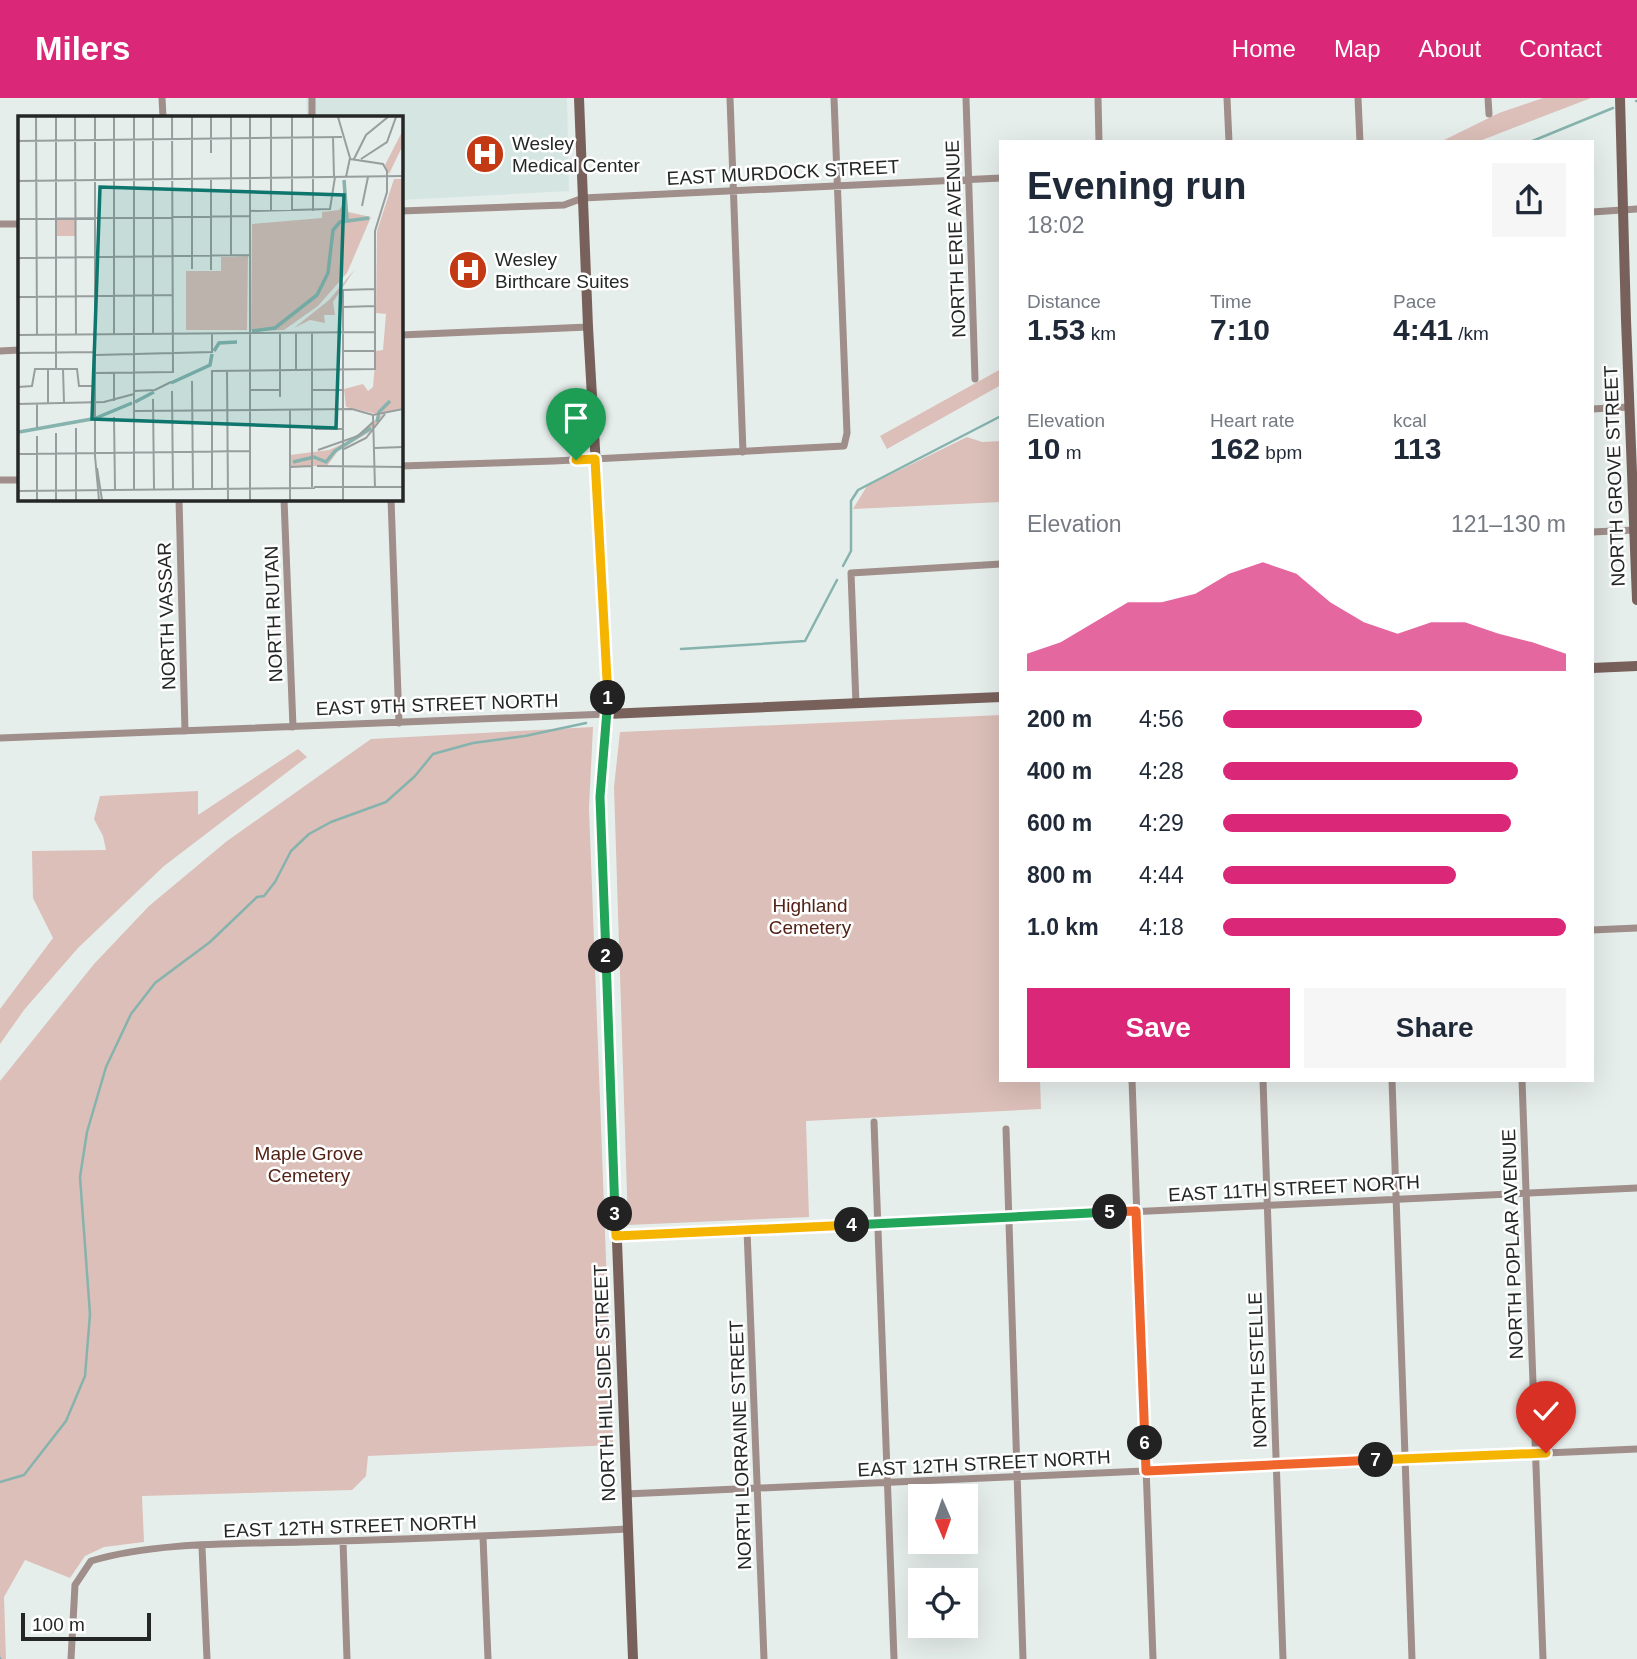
<!DOCTYPE html>
<html lang="en">
<head>
<meta charset="utf-8">
<style>
	body { margin:0; font-family:Helvetica,sans-serif; background:#f6f6f7; color:#1f2937; height:100vh; display:flex; flex-direction:column; font-size:26px; white-space:nowrap }
	* { box-sizing:border-box; margin:0 }
	p { font-size:23px; color:#747a83 }
	.icon { flex:none; width:38px; height:38px; fill:none; stroke:currentColor; stroke-width:2; stroke-linecap:round; stroke-linejoin:round }
	.map { position:relative; flex:1; overflow:hidden }
	.panel { position:absolute; left:999px; top:42px; width:595px; height:942px; display:flex; flex-direction:column; background:#fff; border-radius:0px; box-shadow:0 7px 28px #0002 }
	.panel>* { flex:none }
	.needle { width:46px; rotate:178deg }
	.tools { position:absolute; left:908px; top:1386px; display:grid; gap:14px }
	.tools a { display:grid; place-items:center; width:70px; height:70px; border-radius:0px; background:#fff; box-shadow:0 7px 28px #0002; font-size:35px }
	.scale { position:absolute; left:21px; bottom:18px; width:130px; box-sizing:border-box; padding-left:7px; border:4px solid #242726; border-top:0; font-size:19px; line-height:24px; white-space:nowrap; color:#242726; -webkit-text-stroke:5px #fff; paint-order:stroke }
	.pin { position:absolute; display:grid; place-items:center; width:60px; height:60px; color:#fff; margin:-72px -30px; border-radius:50% 50% 50% 0; rotate:-45deg; box-shadow:0 0 7px #0007 }
	.pin .icon { rotate:45deg }
	.km { position:absolute; width:35px; height:35px; margin:-18px; border-radius:50%; background:#222; color:#fff; font-size:19px; line-height:35px; text-align:center }
	.round { display:grid; place-items:center; flex:none; width:74px; height:74px; border-radius:0px; background:#f6f6f7 }
	.summary { display:flex; align-items:center; justify-content:space-between; height:119px; padding:0 28px }
	h1 { font-size:38px; font-weight:700; line-height:52px }
	.stats { display:grid; grid-template-columns:repeat(3,1fr); gap:10px; height:119px; padding:7px 28px }
	.stats div { display:grid; align-content:center }
	.stats b { font-size:30px; font-weight:700 }
	.stats small { font-size:19px; font-weight:400 }
	.stats p { font-size:19px }
	.chart { height:196px; padding:14px 28px }
	.chart p { display:flex; justify-content:space-between }
	.chart svg { width:100%; height:126px; margin-top:7px; fill:#db2777; opacity:.7 }
	.primary-button { display:flex; gap:14px; margin-top:auto; padding:14px 28px }
	.primary-button a { flex:1; height:80px; border-radius:0px; background:#db2777; color:#fff; font-size:28px; font-weight:700; line-height:80px; text-align:center }
	.primary-button a+a { background:#f6f6f7; color:#1f2937 }
	ul { padding:0 28px; list-style:none; font-size:23px }
	li { display:grid; grid-template-columns:112px 84px 1fr; align-items:center; height:52px }
	li i { height:18px; border-radius:9px; background:#db2777 }
	header { display:flex; align-items:center; gap:42px; box-sizing:border-box; height:98px; padding:0 35px; background:#db2777; color:#fff }
	header strong { font-size:33px }
	nav { display:flex; gap:38px; margin-inline-start:auto; font-size:24px }
	.map>svg:first-child { display:block }
</style>
</head>
<body>
<header>
<strong>Milers</strong>
<nav><a>Home</a><a>Map</a><a>About</a><a>Contact</a></nav>
</header>
<div class="map">
<svg width="1637" height="1561" viewBox="0 0 1637 1561">
	<rect width="100%" height="100%" fill="#e6eeec"/>
	<path fill="#d4e5e2" d="M306 0H567L569 93 401 102V19H307Z"/>
	<path fill="#dbbfb8" d="M1543 0H1591L1477 44H1440L1499 15Z
		M1001 271V287L887 351 880 338Z
		M967 339 982 344 1001 343V404L853 411 867 388Z
		M1001 617V982H1040L1041 1011 806 1023 809 1119 628 1127 614 689 620 634Z
		M593 629 589 710 613 1347 368 1358 366 1378 352 1392 142 1398 144 1444 104 1449 85 1458 70 1480 25 1462 4 1499 6 1561H0V983L94 866 149 808 227 743 371 641Z
		M298 651 307 659 164 768 78 850 24 912 0 946V911L53 840 33 800 32 753 106 752 103 738 94 721 100 698 198 693V717Z"/>
	<g fill="none" stroke-linecap="round" stroke-linejoin="round">
		<path stroke="#86b3ad" stroke-width="2.5" d="M1636 3H1637
			M1530 44 1613 10
			M843 468 851 453V403L858 392 1001 318
			M681 551 805 543 837 482
			M0 1384 24 1377 66 1323 85 1278 90 1216 80 1079 87 1034 106 969 131 916 155 885 210 844 257 799 264 798 275 784 291 753 309 736 331 724 386 704 415 678 433 656 473 645 525 638 586 625
			M0 1560V1561"/>
		<path stroke="#9f8e89" stroke-width="7" d="M162 0 163 19
			M312 0V19
			M730 0 743 354
			M966 0 975 281
			M1098 0 1099 44
			M1227 0 1229 44
			M1358 0 1360 44
			M1488 0 1489 16
			M401 113 564 107 583 100 1001 80
			M1592 114 1637 111
			M0 126H19
			M401 237 588 229
			M0 253 19 252
			M1592 311 1629 309
			M401 368 554 363 844 348 847 335 834 0
			M0 382H19
			M179 401 185 633
			M284 401 293 629
			M391 401 399 625
			M1592 434 1634 432
			M856 606 851 475 1001 466
			M0 640 607 616
			M1592 832 1637 830
			M1132 982 1153 1561
			M1263 982 1283 1561
			M1392 982 1412 1561
			M1522 982 1543 1561
			M874 1024 894 1561
			M1006 1031 1023 1561
			M747 1132 764 1561
			M616 1138 1637 1090
			M626 1396 1637 1351
			M483 1439 488 1561
			M343 1443 347 1561
			M202 1449 207 1561
			M71 1561 75 1487 91 1463C154 1444 236 1446 303 1444 411 1441 519 1437 627 1431"/>
		<path stroke="#79615b" stroke-width="10" d="M579 0 588 229 607 560 608 606 600 699 633 1561
			M1620 0 1626 222 1637 502
			M1592 570 1637 568
			M607 616 1001 599"/>
	</g>
	<g fill="none" stroke-linecap="round" stroke-linejoin="round">
		<g stroke="#fff" stroke-width="14">
			<path id="split-1" d="M576 362 595 361 608 600"/>
		</g>
		<g stroke="#fff" stroke-width="14">
			<path id="split-2" d="M606 858 600 699 608 600"/>
		</g>
		<g stroke="#fff" stroke-width="14">
			<path id="split-3" d="M606 858 615 1116"/>
		</g>
		<g stroke="#fff" stroke-width="14">
			<path id="split-4" d="M615 1116 616 1138 852 1127"/>
		</g>
		<g stroke="#fff" stroke-width="14">
			<path id="split-5" d="M852 1127 1110 1114"/>
		</g>
		<g stroke="#fff" stroke-width="14">
			<path id="split-6" d="M1110 1114 1136 1113 1145 1345"/>
		</g>
		<g stroke="#fff" stroke-width="14">
			<path id="split-7" d="M1145 1345 1146 1373 1376 1362"/>
		</g>
		<g stroke="#fff" stroke-width="14">
			<path id="split-8" d="M1376 1362 1546 1355"/>
		</g>
		<use href="#split-1" stroke="#f5b400" stroke-width="9"/>
		<use href="#split-2" stroke="#22a559" stroke-width="9"/>
		<use href="#split-3" stroke="#22a559" stroke-width="9"/>
		<use href="#split-4" stroke="#f5b400" stroke-width="9"/>
		<use href="#split-5" stroke="#22a559" stroke-width="9"/>
		<use href="#split-6" stroke="#f0652b" stroke-width="9"/>
		<use href="#split-7" stroke="#f0652b" stroke-width="9"/>
		<use href="#split-8" stroke="#f5b400" stroke-width="9"/>
	</g>
	<defs>
		<g id="hospital-disc" transform="scale(2.0125)"><circle r="9.5" fill="#c23913" stroke="#fff"/><path d="M-5-5h3v3.5h4V-5h3V5h-3V1.5h-4V5h-3Z" fill="#fff"/></g>
	</defs>
	<g fill-rule="evenodd">
		<use href="#hospital-disc" x="485" y="56"/>
		<use href="#hospital-disc" x="468" y="172"/>
	</g>
	<g text-anchor="middle" stroke-width="5" stroke-linejoin="round" paint-order="stroke">
		<g font-size="19" fill="#242726" stroke="#fff" text-anchor="start">
			<text x="512" y="52">Wesley<tspan x="512" dy="22">Medical Center</tspan></text>
			<text x="495" y="168">Wesley<tspan x="495" dy="22">Birthcare Suites</tspan></text>
		</g>
		<g font-size="19" fill="#242726" stroke="#fff">
			<text transform="translate(783 74) rotate(-3)" y="7">EAST MURDOCK STREET</text>
			<text transform="translate(955 141) rotate(-92)" y="7">NORTH ERIE AVENUE</text>
			<text transform="translate(1614 378) rotate(-92)" y="7">NORTH GROVE STREET</text>
			<text transform="translate(273 516) rotate(-92)" y="7">NORTH RUTAN</text>
			<text transform="translate(166 518) rotate(-92)" y="7">NORTH VASSAR</text>
			<text transform="translate(437 606) rotate(-2)" y="7">EAST 9TH STREET NORTH</text>
			<text transform="translate(1294 1090) rotate(-3)" y="7">EAST 11TH STREET NORTH</text>
			<text transform="translate(1512 1146) rotate(-92)" y="7">NORTH POPLAR AVENUE</text>
			<text transform="translate(1257 1272) rotate(-92)" y="7">NORTH ESTELLE</text>
			<text transform="translate(604 1285) rotate(-92)" y="7">NORTH HILLSIDE STREET</text>
			<text transform="translate(740 1347) rotate(-92)" y="7">NORTH LORRAINE STREET</text>
			<text transform="translate(984 1365) rotate(-3)" y="7">EAST 12TH STREET NORTH</text>
			<text transform="translate(350 1428) rotate(-2)" y="7">EAST 12TH STREET NORTH</text>
		</g>
		<g font-size="19" fill="#532115" stroke="#fff">
			<text x="810" y="814">Highland<tspan x="810" dy="22">Cemetery</tspan></text>
			<text x="309" y="1062">Maple Grove<tspan x="309" dy="22">Cemetery</tspan></text>
		</g>
	</g>
	<g transform="translate(18 18)">
		<rect width="385" height="385" fill="#e6eeec"/>
		<path d="M385 14V29L371 58 367 49ZM376 63H385V292L359 298 328 291 326 273 345 268 350 275 355 271 358 235 365 234 368 198 358 197 359 115ZM325 64 330 96 353 101 329 157 300 190 266 214 233 215 234 108 304 102V96L321 94 325 88ZM38 102H57V120H38ZM230 140 229 214H168V155H203V141ZM337 153 315 186 317 199H306L307 207 292 204 276 212 311 184ZM366 297 355 314 320 335 309 350H272V339L311 334 333 324Z" fill="#dbbfb8"/>
		<path fill="none" stroke="#86b3ad" stroke-width="3.5" d="M326 64 329 104M234 215 257 212 299 179 310 157 315 114 322 106 351 102M196 235 201 227 219 226M153 267 192 249 194 238M117 286 136 276M78 302 114 287M359 306 361 296 372 285M1 316 74 303M275 346 296 341 308 346 317 335 353 312"/>
		<path fill="none" stroke="#989e9d" stroke-width="2" d="M18 1 19 219M38 1V253M57 1 58 219M77 1V340L81 384M96 1V218M116 1V373M135 1V218M193 1V37M213 1V139M232 1V384M253 1V95M274 1V95M295 1V95M320 1 332 42 328 61M315 21 316 61M0 25 324 21M336 43 348 19 370 1M343 43 369 26 378 1M193 62V154M0 65 385 60M344 90 350 61M232 95 312 93 317 61M0 103 232 100M0 142 232 139M174 153V1M0 181 155 179M325 191 357 190M262 216V281M278 216V255M294 216V371M0 219 357 216M325 235H357M0 237 77 236M77 239 194 236V217M30 253V287M45 253 46 287M209 255 210 384M77 257 155 256 154 1M96 257V285M174 265 175 373M0 271 14 270 17 253H59L61 270H77M232 274H261M293 274H325M116 275 137 274 153 266M154 275 155 373M135 283 136 373M0 288 86 286 116 278M272 293V384M116 295 334 293 355 299 385 293M355 299 357 372M96 301 97 373M19 312V287M58 312V384M297 313H326M38 317V384M19 320V384M357 332 385 331M326 333 348 322 367 298M300 334 340 320 355 306M0 338 232 335M299 350 385 351M272 351 294 350M79 352 84 384M296 371H385M194 372V255L357 253V115L369 76V55L365 48 332 43M0 375 297 372M325 384V174L357 173"/>
		<path fill="#0f766e" fill-opacity="0.15" stroke="#0f766e" stroke-width="3.5" d="M82 71 326 79 318 312 74 303Z"/>
		<rect width="385" height="385" fill="none" stroke="#242726" stroke-width="3.5"/>
	</g>
</svg>
<div class="tools">
<a><svg class="needle" viewBox="-14 -14 28 28"><path d="M0-13l5 13h-10z" fill="#e53935"/><path d="M0 13l5-13h-10z" fill="#747a83"/></svg></a>
<a><svg class="icon" aria-label="locate" viewBox="0 0 24 24"><circle cx="12" cy="12" r="6"/><path d="M12 2v4M12 18v4M2 12h4M18 12h4"/></svg></a>
</div>
<div class="scale">100 m</div>
<div class="pin" style="left:576px;top:362px;background:#1e9e55"><svg class="icon" aria-label="arrive" viewBox="0 0 24 24"><path d="M6 21V4h12l-3 4 3 4H6"/></svg></div>
<div class="pin" style="left:1546px;top:1355px;background:#d93025"><svg class="icon" aria-label="check" viewBox="0 0 24 24"><path d="M5 12l5 5 9-10"/></svg></div>
<b class="km" style="left:608px;top:600px">1</b>
<b class="km" style="left:606px;top:858px">2</b>
<b class="km" style="left:615px;top:1116px">3</b>
<b class="km" style="left:852px;top:1127px">4</b>
<b class="km" style="left:1110px;top:1114px">5</b>
<b class="km" style="left:1145px;top:1345px">6</b>
<b class="km" style="left:1376px;top:1362px">7</b>
<section class="panel">
<div class="summary"><div><h1>Evening run</h1><p>18:02</p></div><a class="round"><svg class="icon" aria-label="share" viewBox="0 0 24 24"><path d="M12 15V3M7 8l5-5 5 5M5 13v7h14v-7"/></svg></a></div>
<div class="stats">
<div><p>Distance</p><b>1.53<small> km</small></b></div>
<div><p>Time</p><b>7:10</b></div>
<div><p>Pace</p><b>4:41<small> /km</small></b></div>
</div>
<div class="stats">
<div><p>Elevation</p><b>10<small> m</small></b></div>
<div><p>Heart rate</p><b>162<small> bpm</small></b></div>
<div><p>kcal</p><b>113</b></div>
</div>
<div class="chart"><p><span>Elevation</span>121–130 m</p>
<svg viewBox="0 0 160 44" preserveAspectRatio="none"><path d="M0 44V38L10 34L20 27L30 20L40 20L50 17L60 10L70 6L80 10L90 20L100 27L110 31L120 27L130 27L140 31L150 34L160 38V44z"/></svg>
</div>
<ul>
<li><b>200 m</b>4:56<i style="width:58%"></i></li>
<li><b>400 m</b>4:28<i style="width:86%"></i></li>
<li><b>600 m</b>4:29<i style="width:84%"></i></li>
<li><b>800 m</b>4:44<i style="width:68%"></i></li>
<li><b>1.0 km</b>4:18<i style="width:100%"></i></li>
</ul>
<div class="primary-button"><a>Save</a><a>Share</a></div>
</section>
</div>
</body>
</html>
